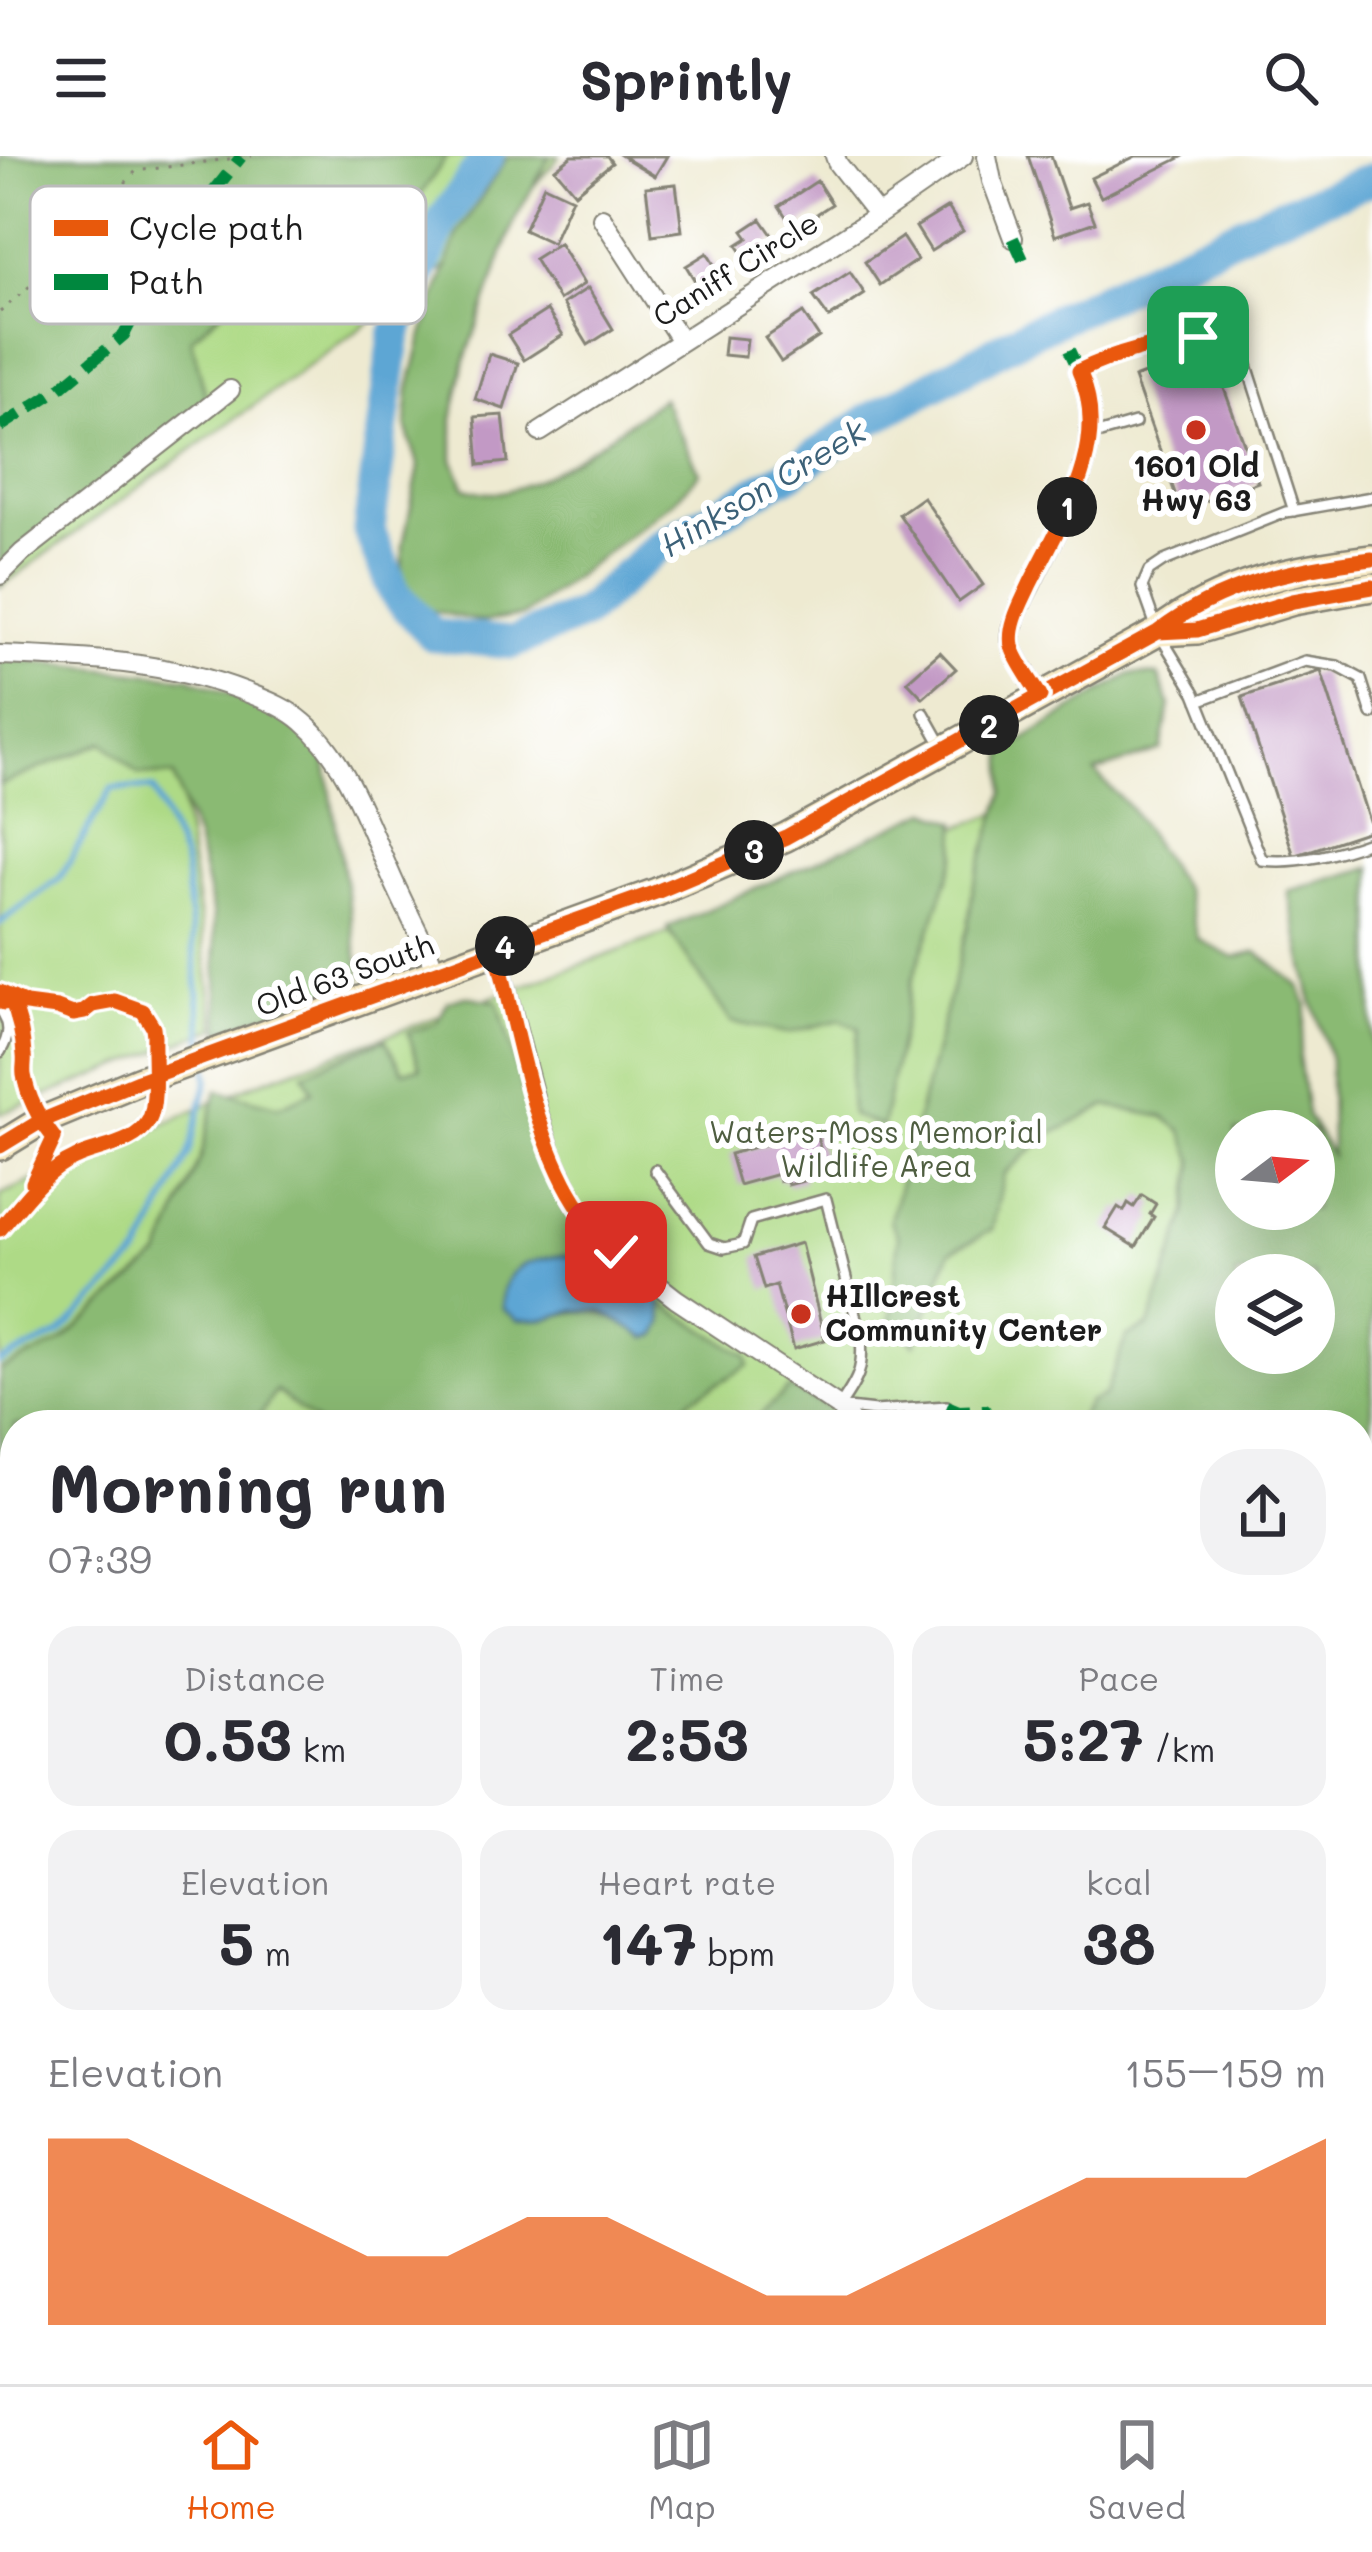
<!DOCTYPE html>
<html lang="en">
<head>
<meta charset="utf-8">
<style>
	body { margin:0; font-family:Mali,sans-serif; background:#f2f2f3; color:#2b2b33; height:100vh; display:flex; flex-direction:column; font-size:45px; white-space:nowrap }
	* { box-sizing:border-box; margin:0 }
	p { font-size:39px; color:#7c7c81 }
	.icon { flex:none; width:66px; height:66px; fill:none; stroke:currentColor; stroke-width:2; stroke-linecap:round; stroke-linejoin:round }
	.map { position:relative; flex:1; overflow:hidden }
	.details { position:absolute; left:0px; top:1254px; width:1374px; height:975px; display:flex; flex-direction:column; background:#fff; border-radius:48px 48px 0 0; box-shadow:0 12px 48px #0002 }
	.details>* { flex:none }
	.needle { width:78px; rotate:74deg }
	.controls { position:absolute; left:1215px; top:954px; display:grid; gap:24px }
	.controls a { display:grid; place-items:center; width:120px; height:120px; border-radius:50%; background:#fff; box-shadow:0 12px 48px #0002; font-size:60px }
	.pin { position:absolute; display:grid; place-items:center; width:102px; height:102px; color:#fff; margin:-51px; border-radius:24px; box-shadow:0 6px 18px #0006 }
	.km { position:absolute; width:60px; height:60px; margin:-30px; border-radius:50%; background:#222; color:#fff; font-size:33px; line-height:60px; text-align:center }
	.round { display:grid; place-items:center; flex:none; width:126px; height:126px; border-radius:48px; background:#f2f2f3 }
	.summary { display:flex; align-items:center; justify-content:space-between; height:204px; padding:0 48px }
	h1 { font-size:66px; font-weight:700; line-height:90px }
	.figures { display:grid; grid-template-columns:repeat(3,1fr); gap:18px; height:204px; padding:12px 48px }
	.figures div { display:grid; align-content:center; border-radius:30px; background:#f2f2f3; text-align:center }
	.figures b { font-size:60px; font-weight:700 }
	.figures small { font-size:33px; font-weight:400 }
	.figures p { font-size:33px }
	.chart { height:336px; padding:24px 48px }
	.chart p { display:flex; justify-content:space-between }
	.chart svg { width:100%; height:216px; margin-top:12px; fill:#ea580c; opacity:.7 }
	header { display:flex; justify-content:space-between; align-items:center; height:156px; padding:0 48px; background:#fff; font-size:54px; font-weight:700 }
	.tabs { display:flex; justify-content:space-around; align-items:center; height:168px; border-top:3px solid #e1e1e2; background:#fff; font-size:33px; color:#7c7c81 }
	.tabs a { display:grid; justify-items:center; gap:6px }
	.tabs .active { color:#ea580c }
	.map>svg:first-child { display:block }
</style>
</head>
<body>
<header><svg class="icon" aria-label="menu" viewBox="0 0 24 24"><path d="M4 6h16M4 12h16M4 18h16"/></svg>Sprintly<svg class="icon" aria-label="search" viewBox="0 0 24 24"><circle cx="10" cy="10" r="6"/><path d="M15 15l6 6"/></svg></header>
<div class="map">
<svg width="1372" height="2228" viewBox="0 0 1372 2228">
	<rect width="100%" height="100%" fill="#fff"/>
	<filter id="ink" filterUnits="userSpaceOnUse"><feTurbulence type="fractalNoise" baseFrequency=".00833" numOctaves="2"/><feDisplacementMap in="SourceGraphic" scale="24" xChannelSelector="R" yChannelSelector="G"/><feConvolveMatrix kernelMatrix="1 2 1 2 8 2 1 2 1" color-interpolation-filters="sRGB"/></filter>
	<filter id="wash" filterUnits="userSpaceOnUse"><feTurbulence type="fractalNoise" baseFrequency=".004" numOctaves="4" result="noise"/><feDisplacementMap in="SourceGraphic" scale="48" xChannelSelector="R" yChannelSelector="G"/><feGaussianBlur stdDeviation="2.7" result="paint"/><feColorMatrix in="noise" values="0 0 0 0 0 0 0 0 0 0 0 0 0 0 0 0 0 1.4 0 .05"/><feComposite in="paint" operator="in"/></filter>
	<g filter="url(#wash)">
		<rect width="100%" height="100%" fill="#eeead1"/>
		<path fill="#aeda86" stroke="#657b51" stroke-width="3" d="M0 0H560L491 79 0 431Z
			M0 487 14 526 304 578 182 646 216 872 0 958Z
			M1000 656 1236 1053V1119L1206 1269H15V2214H1359L1372 1666V2228H0V1039L259 926Z"/>
		<path fill="#8aba73" stroke="#536b48" stroke-width="3" fill-rule="evenodd" d="M0 0H447L415 47 385 131 292 91 191 183 207 244 0 415Z
			M508 0H550L515 63 464 208 453 262V303L465 332C473 334 484 338 492 337 541 334 623 271 662 242L700 317 674 345 523 460 482 466 423 453 402 421 403 389 419 311 406 270 409 233 422 182 458 77Z
			M0 502 190 522 298 565 324 596 361 823 220 876 213 758 196 683 173 620 138 618 103 586 0 629Z
			M1130 518 1158 519 1170 549 1161 594 1095 616 1131 653 1185 735 1198 783 1234 802 1257 796 1299 830 1307 849 1299 901 1307 959 1331 999 1330 903 1310 838 1288 735 1372 711V1257L1368 1287 1372 1340V2228H533L530 2221V2214H702L708 2218 732 2214H1359V1269H1077L1088 1247 1105 1239 1126 1181 1149 1170 1187 1056 1194 1006 1182 975 1164 961 1106 950 1046 981 1004 1018 992 1074 950 1096 915 1188 891 1165 898 1080 890 1065 968 770 973 731 1004 636V596ZM1236 975H1314V1053H1236ZM1236 1119H1314V1197H1236Z
			M928 655 957 666 956 699 912 826 882 971 851 959 850 923 859 872 840 864 788 877 731 866 667 772Z
			M465 840 498 846 533 970 557 1030 598 1087 589 1102 563 1100 546 1163C597 1147 603 1156 647 1182L663 1166 661 1147 747 1200 749 1209 691 1243 667 1269H319L276 1235 254 1269H15V2214H155V2223L147 2228H0V1214L61 1186 160 1100 201 1001 217 934 279 950 313 935 304 917 385 883 403 915 420 912 408 877 437 867 448 845Z
			M789 1232 827 1251 841 1269H749Z"/>
		<path fill="#5da6d4" stroke="#3c6178" stroke-width="3" d="M563 1100C606 1103 626 1124 661 1147L663 1166 657 1179 647 1182 602 1155 575 1154 546 1163 518 1164 503 1153C498 1112 528 1103 563 1100Z"/>
		<g fill="none" stroke-linecap="round" stroke-linejoin="round">
			<path stroke="#5da6d4" stroke-width="6" d="M0 767 60 722 112 632 153 633 184 705 204 892
				M0 1206 60 1178 139 1099 189 998 208 923 207 911"/>
			<path stroke="#5da6d4" stroke-width="33" d="M488 0 443 64 395 179 369 374 395 438 433 479 512 487 583 458 658 391 790 317 869 264 1025 179 1266 64 1372 23"/>
		</g>
		<g id="blocks">
			<path fill="#c299c5" d="M572 0H607L612 7 575 37 555 13Z
				M622 0H667L655 20Z
				M1028 0H1051L1069 52 1087 46 1095 66 1055 80Z
				M1136 0H1184L1101 41 1091 22Z
				M817 25 832 48 794 73 779 50Z
				M676 28 682 75 652 79 646 31Z
				M544 29 572 42 552 87 524 74Z
				M948 51 963 75 931 95 916 71Z
				M761 63 775 83 746 102 737 89 748 82 743 75Z
				M902 81 917 104 880 129 865 106Z
				M559 87 584 128 559 144 534 103Z
				M707 97 719 117 698 130 686 110Z
				M850 116 865 138 829 162 813 140Z
				M588 132 613 173 588 189 563 148Z
				M547 154 563 179 524 204 508 179Z
				M803 157 819 181 781 206 765 182Z
				M725 181 747 183 745 201 723 199Z
				M1210 194 1258 326 1181 354 1134 222Z
				M489 198 518 207 504 253 475 243Z
				M503 259 508 306 479 309 475 261Z
				M923 341 983 429 959 446 899 358Z
				M940 496 956 513 923 542 907 525Z
				M1321 515 1372 674 1294 700 1242 541Z
				M815 974 824 1006 801 1012 804 1025 788 1029 786 1023 780 1025 778 1018 739 1029 730 998Z
				M1142 1039 1156 1048 1150 1058 1154 1061 1136 1091 1105 1072 1118 1051 1124 1055 1128 1047 1134 1051Z
				M801 1087 825 1184 794 1193 776 1129 764 1133 754 1101Z"/>
		</g>
	</g>
	<g filter="url(#ink)">
		<use href="#blocks" fill-opacity="0" stroke="#858376" stroke-width="3"/>
		<g fill="none" stroke-linecap="round" stroke-linejoin="round">
			<g stroke="#858376" stroke-width="14">
				<path id="service" d="M1246 206 1294 355
					M1079 215C1118 195 1156 188 1198 181
					M1090 280 1135 267
					M1372 341 1286 356 1164 405 1149 415 1142 431 1158 476 1195 537 1262 704C1300 708 1336 698 1372 685
					M1198 545 1305 505 1337 510 1361 523 1372 558
					M924 557 942 589
					M0 853C11 868 10 880 0 896
					M655 1014 709 1087 724 1092 743 1088 751 1064 826 1043 861 1182C864 1214 857 1225 839 1251L875 1255 947 1250"/>
			</g>
			<g stroke="#858376" stroke-width="22">
				<path id="minor" d="M835 0 838 8 878 59
					M987 0 992 25 1013 82
					M602 62 681 185
					M540 276 878 59 963 0
					M0 419 22 397 230 234
					M0 499C84 502 166 505 246 536 266 544 286 551 303 566 346 602 367 667 390 717 402 745 417 773 430 801L435 816
					M1040 540C1033 527 1015 503 1012 490 1008 469 1022 446 1031 428 1062 363 1113 288 1079 215
					M496 793 538 956 552 999 575 1047 616 1096 676 1143 839 1251 854 1269"/>
			</g>
			<g stroke="#858376" stroke-width="32">
				<path id="secondary" d="M1158 476 1197 474 1293 445 1372 431
					M0 990 41 965 138 925 657 736 786 681 1158 476C1220 428 1296 412 1372 403"/>
			</g>
			<path stroke="#858376" stroke-width="3" stroke-dasharray="3 9" stroke-linecap="butt" d="M0 156 38 123 136 15 252 0
				M477 2228 486 2214"/>
			<use href="#service" stroke="#fff" stroke-width="9"/>
			<use href="#minor" stroke="#fff" stroke-width="18"/>
			<use href="#secondary" stroke="#f7e9c3" stroke-width="27"/>
			<path stroke="#00873e" stroke-width="12" stroke-dasharray="24 12" stroke-linecap="butt" d="M1013 82 1024 106
				M1069 194 1079 215
				M0 271 59 233 124 179 168 93 241 1
				M947 1250 959 1255 985 1254V1264H1022L1031 1268
				M0 2055 15 2063
				M308 2214 336 2228
				M380 2228 442 2224 464 2214"/>
			<g stroke="#fff" stroke-width="22">
				<path id="cycleway" d="M1158 476 1197 474 1293 445 1372 431
					M0 836 26 848 57 852 73 858 84 856 93 849 115 845 143 855 153 871 154 880C153 901 158 946 149 964 136 989 97 991 75 1002 43 1016 22 1048 0 1073
					M4 847 10 841C18 859 23 879 24 899 25 907 23 911 24 919 28 943 40 964 54 982L33 1027
					M0 990 41 965 138 925 657 736 786 681 1158 476C1220 428 1296 412 1372 403"/>
			</g>
			<use href="#cycleway" stroke="#e8590c" stroke-width="15"/>
		</g>
	</g>
	<g fill="none" stroke-linecap="round" stroke-linejoin="round" filter="url(#ink)">
		<g stroke="#fff" stroke-width="24">
			<path id="route" d="M616 1096C603 1080 586 1063 575 1045 533 978 516 871 496 793L656 736 786 681 1040 540C1033 527 1015 504 1012 490 1008 469 1022 446 1030 428 1062 363 1113 288 1079 215 1118 196 1156 188 1198 181"/>
		</g>
		<use href="#route" stroke="#ea580c" stroke-width="15"/>
	</g>
	<g fill="#c8321e" stroke="#fff" stroke-width="4.5">
		<circle cx="1196" cy="274" r="12"/>
		<circle cx="801" cy="1158" r="12"/>
	</g>
	<g text-anchor="middle" stroke-width="12" stroke-linejoin="round" paint-order="stroke">
		<g font-size="30" fill="#1c1c1c" stroke="#fff">
			<text transform="translate(736 114) rotate(-32)" y="10">Caniff Circle</text>
			<text transform="translate(345 820) rotate(-20)" y="10">Old 63 South</text>
		</g>
		<g font-size="30" font-weight="bold" fill="#1c1c1c" stroke="#fff">
			<text x="1196" y="321">1601 Old<tspan x="1196" dy="34">Hwy 63</tspan></text>
			<text x="825" y="1151" text-anchor="start">HIllcrest<tspan x="825" dy="34">Community Center</tspan></text>
		</g>
		<g font-size="30" fill="#4f5e41" stroke="#fff">
			<text x="876" y="987">Waters-Moss Memorial<tspan x="876" dy="34">Wildlife Area</tspan></text>
		</g>
		<g font-size="33" font-style="italic" fill="#3c6178" stroke="#fff">
			<text transform="translate(763 332) rotate(-31)" y="12">Hinkson Creek</text>
		</g>
	</g>
	<rect x="30" y="30" width="396" height="138" rx="18" fill="#fff" stroke="#bbb" stroke-width="3"/>
	<rect x="54" y="64" width="54" height="16" fill="#e8590c"/>
	<rect x="54" y="118" width="54" height="16" fill="#00873e"/>
	<g font-size="33" fill="#1c1c1c">
		<text x="129" y="84">Cycle path</text>
		<text x="129" y="138">Path</text>
	</g>
</svg>
<div class="controls">
<a><svg class="needle" viewBox="-14 -14 28 28"><path d="M0-13l5 13h-10z" fill="#e53935"/><path d="M0 13l5-13h-10z" fill="#7c7c81"/></svg></a>
<a><svg class="icon" aria-label="layers" viewBox="0 0 24 24"><path d="M12 4l9 5-9 5-9-5zM3 14l9 5 9-5"/></svg></a>
</div>
<div class="pin" style="left:1198px;top:181px;background:#1e9e55"><svg class="icon" aria-label="arrive" viewBox="0 0 24 24"><path d="M6 21V4h12l-3 4 3 4H6"/></svg></div>
<div class="pin" style="left:616px;top:1096px;background:#d93025"><svg class="icon" aria-label="check" viewBox="0 0 24 24"><path d="M5 12l5 5 9-10"/></svg></div>
<b class="km" style="left:1067px;top:351px">1</b>
<b class="km" style="left:989px;top:569px">2</b>
<b class="km" style="left:754px;top:694px">3</b>
<b class="km" style="left:505px;top:790px">4</b>
<section class="details">
<div class="summary"><div><h1>Morning run</h1><p>07:39</p></div><a class="round"><svg class="icon" aria-label="share" viewBox="0 0 24 24"><path d="M12 15V3M7 8l5-5 5 5M5 13v7h14v-7"/></svg></a></div>
<div class="figures">
<div><p>Distance</p><b>0.53<small> km</small></b></div>
<div><p>Time</p><b>2:53</b></div>
<div><p>Pace</p><b>5:27<small> /km</small></b></div>
</div>
<div class="figures">
<div><p>Elevation</p><b>5<small> m</small></b></div>
<div><p>Heart rate</p><b>147<small> bpm</small></b></div>
<div><p>kcal</p><b>38</b></div>
</div>
<div class="chart"><p><span>Elevation</span>155–159 m</p>
<svg viewBox="0 0 160 44" preserveAspectRatio="none"><path d="M0 44V6L10 6L20 14L30 22L40 30L50 30L60 22L70 22L80 30L90 38L100 38L110 30L120 22L130 14L140 14L150 14L160 6V44z"/></svg>
</div>
</section>
</div>
<nav class="tabs">
<a class="active"><svg class="icon" aria-label="home" viewBox="0 0 24 24"><path d="M3 11l9-7 9 7M6 9v11h12V9"/></svg>Home</a>
<a><svg class="icon" aria-label="map" viewBox="0 0 24 24"><path d="M3 6l6-2 6 2 6-2v14l-6 2-6-2-6 2zM9 4v14M15 6v14"/></svg>Map</a>
<a><svg class="icon" aria-label="saved" viewBox="0 0 24 24"><path d="M7 4h10v16l-5-4-5 4z"/></svg>Saved</a>
</nav>
</body>
</html>
